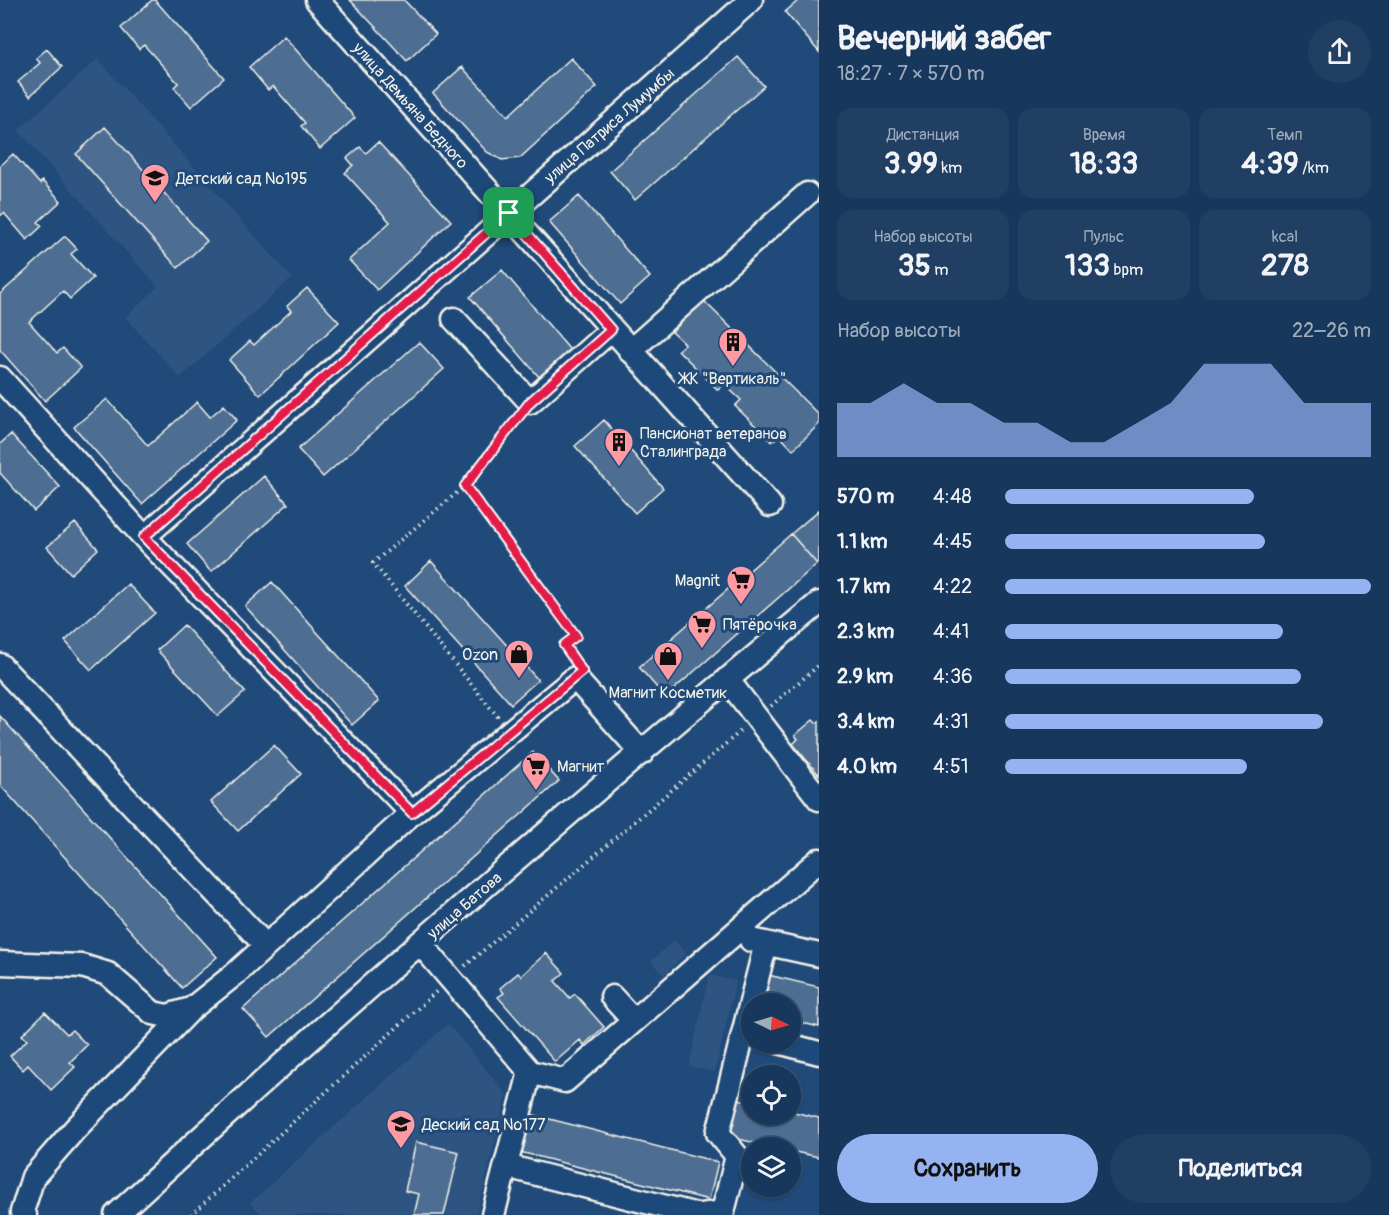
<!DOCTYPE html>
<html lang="ru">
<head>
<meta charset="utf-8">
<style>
	body { margin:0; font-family:Pangolin,sans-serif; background:#203f62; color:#f1f3f6; height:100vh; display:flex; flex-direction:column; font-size:22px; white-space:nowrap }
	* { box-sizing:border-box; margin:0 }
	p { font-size:20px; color:#9eacbb }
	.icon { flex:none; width:33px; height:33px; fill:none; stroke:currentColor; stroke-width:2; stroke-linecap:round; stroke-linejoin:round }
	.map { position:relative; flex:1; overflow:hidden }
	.side { display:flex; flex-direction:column; background:#17385c; width:570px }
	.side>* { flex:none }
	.needle { width:39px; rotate:95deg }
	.controls { position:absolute; left:741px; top:993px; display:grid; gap:12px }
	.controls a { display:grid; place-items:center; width:60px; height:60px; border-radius:50%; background:#17385c; box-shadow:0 2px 4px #0004,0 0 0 2px #365272; font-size:30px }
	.pin { position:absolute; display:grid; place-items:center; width:51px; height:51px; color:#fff; margin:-26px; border-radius:12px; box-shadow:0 3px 9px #0006 }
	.round { display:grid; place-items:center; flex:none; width:63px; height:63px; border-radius:32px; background:#203f62 }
	.head { display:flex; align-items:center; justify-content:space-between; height:102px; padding:0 18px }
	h1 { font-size:33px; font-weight:700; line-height:45px }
	.figures { display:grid; grid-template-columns:repeat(3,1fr); gap:9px; height:102px; padding:6px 18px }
	.figures div { display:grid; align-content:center; border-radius:15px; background:#203f62; text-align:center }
	.figures b { font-size:30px; font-weight:700 }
	.figures small { font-size:16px; font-weight:400 }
	.figures p { font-size:16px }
	.chart { height:168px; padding:12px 18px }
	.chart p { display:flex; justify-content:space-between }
	.chart svg { width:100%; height:108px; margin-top:6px; fill:#95b2f1; opacity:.7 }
	.cta { display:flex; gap:12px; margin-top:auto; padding:12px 18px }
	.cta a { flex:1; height:69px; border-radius:36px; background:#95b2f1; color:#111; font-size:24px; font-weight:700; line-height:69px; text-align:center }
	.cta a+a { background:#203f62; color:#f1f3f6 }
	ul { padding:0 18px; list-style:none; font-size:20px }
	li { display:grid; grid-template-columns:96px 72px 1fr; align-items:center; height:45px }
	li i { height:15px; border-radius:8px; background:#95b2f1 }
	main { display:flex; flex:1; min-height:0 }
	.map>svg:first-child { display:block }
</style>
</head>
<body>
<main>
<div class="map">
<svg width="819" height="1215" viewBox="0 0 819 1215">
	<rect width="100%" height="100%" fill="#1f4a7a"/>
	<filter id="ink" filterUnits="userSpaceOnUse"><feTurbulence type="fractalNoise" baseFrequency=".0167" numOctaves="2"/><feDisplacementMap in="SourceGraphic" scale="12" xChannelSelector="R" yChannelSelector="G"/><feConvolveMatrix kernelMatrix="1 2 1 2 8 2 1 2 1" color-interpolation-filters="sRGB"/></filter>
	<g filter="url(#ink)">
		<path fill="#2d5581" d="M98 59 292 278 180 378 125 317 158 287 18 130Z
			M674 940 686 953 664 975 651 961Z
			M709 975 736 981 715 1072 689 1066Z
			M448 1024 507 1095 476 1215H263L250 1203Z"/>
		<path fill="#4d6e92" stroke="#f4f1e8" stroke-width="1.5" d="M152 0H155L224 78 191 107 174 87 178 83 144 45 139 49 121 28Z
			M350 0H404L436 34 407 61Z
			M799 0H819V52L785 12Z
			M284 36 355 118 320 149 301 126 305 123 273 86 268 90 249 67Z
			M47 49 62 67 30 96 18 82 40 63 36 58Z
			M738 57 764 86 635 200 610 171Z
			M571 58 597 87 520 158 502 160 487 152 433 93 462 67 508 116Z
			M105 127 207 241 178 268 76 154Z
			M378 142 451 221 377 290 349 260 390 222 345 173 353 165 347 158 360 147 366 153Z
			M13 154 40 184 42 181 61 201 38 222 42 226 27 240 4 213 0 216V166Z
			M579 196 650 277 620 304 549 222Z
			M65 236 77 249 71 254 93 278 70 299 63 291 29 322 57 353 63 348 81 368 45 401 0 350V294Z
			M502 270 570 350 539 377 470 297Z
			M307 288 339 322 260 395 229 360 250 341 254 345 291 311 287 306Z
			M703 300 819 415V424L793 450 779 435 772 442 735 406 741 400 724 384 718 390 678 350 685 344 672 332Z
			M419 342 444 369 323 477 298 449Z
			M107 399 148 446 197 402 210 417 224 405 237 420 142 504 74 427Z
			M604 420 663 488 635 513 575 446Z
			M11 434 60 487 34 511 0 473V444Z
			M264 476 288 504 211 572 187 544Z
			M819 510V562L817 564 791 534Z
			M75 523 98 549 71 574 47 547Z
			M791 534 817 564 665 697 639 667Z
			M431 561 538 680 511 704 405 586Z
			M272 582 379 701 352 725 245 606Z
			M128 584 155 613 91 670 65 641Z
			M184 625 245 692 218 716 157 650Z
			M0 716 217 957 182 988 0 785Z
			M813 720 816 723 819 721V775L793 744 798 739 795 735Z
			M274 745 301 774 238 831 211 802Z
			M533 752 559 781 269 1037 243 1009Z
			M546 953 564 973 555 981 570 998 575 994 604 1027 584 1045 580 1040 555 1062 498 997 504 993 500 988 518 973 521 976Z
			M764 974 819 987V1027L790 1020V1004H757Z
			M45 1012 67 1034 72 1030 87 1045 70 1062 75 1067 51 1090 28 1065 23 1070 10 1056 27 1040 22 1035Z
			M734 1098 752 1102V1114H790V1111L819 1118V1157L790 1151V1148H776L726 1136Z
			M522 1112 718 1162 709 1200 512 1150Z
			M416 1142 459 1152 444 1215H414L419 1194 405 1191Z"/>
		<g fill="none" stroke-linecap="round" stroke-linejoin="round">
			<g stroke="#f4f1e8" stroke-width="27">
				<path id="minor" d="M317 0 770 505
					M454 319 530 402 611 330
					M630 351 807 194
					M0 378 144 537 412 813
					M144 537 751 0
					M0 665 266 946 412 813 575 678 642 753
					M727 679 819 799
					M751 940 819 955
					M420 943 530 1072 565 1081 819 860
					M0 963 82 966 108 974 153 1013 167 1016 191 1009 235 974 266 946
					M612 997 634 1021
					M778 1042 819 1053
					M506 1166 697 1215
					M25 1215 22 1212 33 1177 75 1129 190 1010
					M116 1215C345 1005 580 801 819 603
					M493 1215 530 1072
					M701 1215 723 1212 737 1156 718 1133 766 943"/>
			</g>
			<path stroke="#f4f1e8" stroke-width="4" stroke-dasharray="1.5 4.5" stroke-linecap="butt" d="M465 486 576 636 564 645 573 658
				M771 706 819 665
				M498 717 373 563 465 486 519 416
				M465 966 742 730
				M191 1215 437 991"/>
			<use href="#minor" stroke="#1f4a7a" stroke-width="22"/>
		</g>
	</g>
	<g fill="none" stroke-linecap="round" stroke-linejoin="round" filter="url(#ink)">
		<g stroke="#fff" stroke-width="12">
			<path id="route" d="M509 213 611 330 530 402 465 486 576 636 564 645 582 671 412 813 144 537Z"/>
		</g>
		<use href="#route" stroke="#e11d48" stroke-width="8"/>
	</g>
	<defs>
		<g id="school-pin" transform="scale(1.5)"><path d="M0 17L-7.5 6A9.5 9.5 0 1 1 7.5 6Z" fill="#ff9aa2" stroke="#1f4a7a"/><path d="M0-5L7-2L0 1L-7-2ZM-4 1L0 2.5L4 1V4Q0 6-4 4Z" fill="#111"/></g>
		<g id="building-pin" transform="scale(1.5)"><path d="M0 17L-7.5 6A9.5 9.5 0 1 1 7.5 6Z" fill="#ff9aa2" stroke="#1f4a7a"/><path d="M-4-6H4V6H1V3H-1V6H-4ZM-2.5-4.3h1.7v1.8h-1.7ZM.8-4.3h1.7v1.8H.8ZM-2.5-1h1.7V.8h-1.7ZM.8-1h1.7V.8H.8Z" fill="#111"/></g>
		<g id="supermarket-pin" transform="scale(1.5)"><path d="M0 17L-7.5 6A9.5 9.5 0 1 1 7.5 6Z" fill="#ff9aa2" stroke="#1f4a7a"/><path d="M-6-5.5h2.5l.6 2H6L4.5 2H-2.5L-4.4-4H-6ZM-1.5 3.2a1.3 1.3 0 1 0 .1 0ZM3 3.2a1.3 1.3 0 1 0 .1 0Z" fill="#111"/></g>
		<g id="shop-pin" transform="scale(1.5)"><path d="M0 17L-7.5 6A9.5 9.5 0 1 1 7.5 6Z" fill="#ff9aa2" stroke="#1f4a7a"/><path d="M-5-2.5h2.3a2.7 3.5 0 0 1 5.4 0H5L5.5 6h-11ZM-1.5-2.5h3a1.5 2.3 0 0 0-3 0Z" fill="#111"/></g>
	</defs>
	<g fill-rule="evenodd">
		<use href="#school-pin" x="155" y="178"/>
		<use href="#building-pin" x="733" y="342"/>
		<use href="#building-pin" x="619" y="442"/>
		<use href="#supermarket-pin" x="741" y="580"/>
		<use href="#supermarket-pin" x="702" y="624"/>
		<use href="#shop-pin" x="519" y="654"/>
		<use href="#shop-pin" x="668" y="656"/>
		<use href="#supermarket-pin" x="536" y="766"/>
		<use href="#school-pin" x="401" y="1124"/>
	</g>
	<g text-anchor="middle" stroke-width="6" stroke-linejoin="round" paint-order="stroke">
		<g font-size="16" fill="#f4f1e8" stroke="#1f4a7a">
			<text transform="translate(411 105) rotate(48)" y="6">улица Демьяна Бедного</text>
			<text transform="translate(609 125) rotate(-41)" y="6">улица Патриса Лумумбы</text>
			<text transform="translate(464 905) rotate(-41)" y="6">улица Батова</text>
		</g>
		<g font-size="16" fill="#f4f1e8" stroke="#1f4a7a" text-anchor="start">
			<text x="176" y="184">Детский сад №195</text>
			<text x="733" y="384" text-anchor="middle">ЖК "Вертикаль"</text>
			<text x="640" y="439">Пансионат ветеранов<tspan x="640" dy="18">Сталинграда</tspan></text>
			<text x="720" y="586" text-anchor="end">Magnit</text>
			<text x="723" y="630">Пятёрочка</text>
			<text x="498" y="660" text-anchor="end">Ozon</text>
			<text x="668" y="698" text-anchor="middle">Магнит Косметик</text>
			<text x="557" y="772">Магнит</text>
			<text x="422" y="1130">Деский сад №177</text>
		</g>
	</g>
</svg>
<div class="controls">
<a><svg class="needle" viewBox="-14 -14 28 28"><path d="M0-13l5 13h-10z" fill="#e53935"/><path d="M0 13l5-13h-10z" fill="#9eacbb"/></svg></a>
<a><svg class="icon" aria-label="locate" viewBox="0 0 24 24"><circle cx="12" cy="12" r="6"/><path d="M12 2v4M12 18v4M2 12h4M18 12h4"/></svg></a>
<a><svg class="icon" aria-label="layers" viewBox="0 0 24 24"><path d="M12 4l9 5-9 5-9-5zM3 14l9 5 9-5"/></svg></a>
</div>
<div class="pin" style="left:509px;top:213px;background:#1e9e55"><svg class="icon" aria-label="arrive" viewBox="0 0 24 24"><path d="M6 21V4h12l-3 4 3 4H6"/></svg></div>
</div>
<section class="side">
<div class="head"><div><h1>Вечерний забег</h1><p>18:27 · 7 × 570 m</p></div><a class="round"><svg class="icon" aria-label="share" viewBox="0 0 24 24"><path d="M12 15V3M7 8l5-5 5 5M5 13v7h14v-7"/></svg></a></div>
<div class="figures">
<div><p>Дистанция</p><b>3.99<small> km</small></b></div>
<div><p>Время</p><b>18:33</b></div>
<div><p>Темп</p><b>4:39<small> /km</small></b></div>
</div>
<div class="figures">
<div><p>Набор высоты</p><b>35<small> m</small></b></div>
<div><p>Пульс</p><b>133<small> bpm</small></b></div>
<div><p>kcal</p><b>278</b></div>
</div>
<div class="chart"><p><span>Набор высоты</span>22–26 m</p>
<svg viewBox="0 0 160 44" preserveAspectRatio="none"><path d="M0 44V22L10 22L20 14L30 22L40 22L50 30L60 30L70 38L80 38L90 30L100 22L110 6L120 6L130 6L140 22L150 22L160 22V44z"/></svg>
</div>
<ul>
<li><b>570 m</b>4:48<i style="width:68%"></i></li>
<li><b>1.1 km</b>4:45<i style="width:71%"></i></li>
<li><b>1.7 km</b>4:22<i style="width:100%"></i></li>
<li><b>2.3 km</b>4:41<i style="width:76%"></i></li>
<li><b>2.9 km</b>4:36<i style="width:81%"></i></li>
<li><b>3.4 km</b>4:31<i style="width:87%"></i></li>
<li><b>4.0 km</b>4:51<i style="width:66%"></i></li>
</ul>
<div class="cta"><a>Сохранить</a><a>Поделиться</a></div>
</section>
</main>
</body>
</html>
